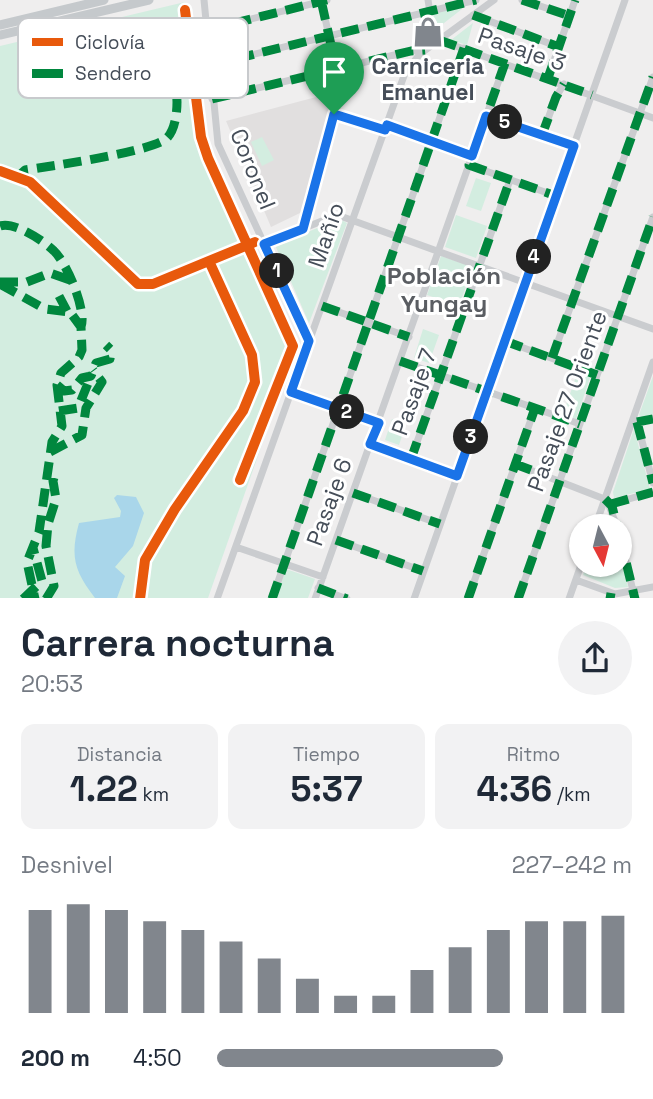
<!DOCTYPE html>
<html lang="es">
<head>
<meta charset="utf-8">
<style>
	body { margin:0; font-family:"Space Grotesk",sans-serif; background:#f2f2f3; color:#1f2937; height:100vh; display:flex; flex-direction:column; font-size:26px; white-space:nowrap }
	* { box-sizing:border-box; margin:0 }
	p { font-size:23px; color:#747a83 }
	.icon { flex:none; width:38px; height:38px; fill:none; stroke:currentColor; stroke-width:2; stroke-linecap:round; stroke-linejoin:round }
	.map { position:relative; height:598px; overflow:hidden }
	.sheet { display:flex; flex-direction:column; background:#fff; flex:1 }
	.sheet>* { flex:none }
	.needle { width:46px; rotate:173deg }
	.controls { position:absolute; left:569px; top:514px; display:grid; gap:14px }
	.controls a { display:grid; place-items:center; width:63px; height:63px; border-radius:50%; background:#fff; box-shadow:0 2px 5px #0004; font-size:35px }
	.pin { position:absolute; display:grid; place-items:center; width:60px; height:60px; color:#fff; margin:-72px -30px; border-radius:50% 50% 50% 0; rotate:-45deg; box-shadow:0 0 7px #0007 }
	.pin .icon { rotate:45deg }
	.km { position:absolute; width:35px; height:35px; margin:-18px; border-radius:50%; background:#222; color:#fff; font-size:19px; line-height:35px; text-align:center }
	.round { display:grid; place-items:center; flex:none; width:74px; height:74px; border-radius:37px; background:#f2f2f3 }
	.headline { display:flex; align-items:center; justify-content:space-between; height:119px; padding:0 21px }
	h1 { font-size:38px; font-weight:700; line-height:52px }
	.metrics { display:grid; grid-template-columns:repeat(3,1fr); gap:10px; height:119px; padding:7px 21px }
	.metrics div { display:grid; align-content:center; border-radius:14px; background:#f2f2f3; text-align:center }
	.metrics b { font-size:35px; font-weight:700 }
	.metrics small { font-size:19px; font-weight:400 }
	.metrics p { font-size:19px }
	.chart { height:196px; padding:14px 21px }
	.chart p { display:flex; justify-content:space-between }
	.chart svg { width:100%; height:126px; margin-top:7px; stroke:#81868d; stroke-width:6 }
	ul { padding:0 21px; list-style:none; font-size:23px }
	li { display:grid; grid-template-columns:112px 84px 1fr; align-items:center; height:52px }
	li i { height:18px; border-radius:9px; background:#81868d }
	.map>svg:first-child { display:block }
</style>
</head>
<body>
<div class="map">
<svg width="653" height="599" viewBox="0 0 653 599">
	<rect width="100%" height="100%" fill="#efeeee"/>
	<path fill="#e1dfdf" d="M335 92 302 212 271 227 226 121Z"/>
	<path fill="#d3ede0" d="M185 2 192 8 205 137 255 253 260 256 298 342 208 598H0V46Z
		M471 2 435 30 433 12Z
		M473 23 467 45 451 40Z
		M262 137 274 160 262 166 251 142Z
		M476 178 491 183 481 211 466 206Z
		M456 215 487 226 476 258 445 247Z
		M340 219 347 223 309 323 275 245Z
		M441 256 473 267 459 306 427 295Z
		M423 329 439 335 429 363 414 358Z
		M578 371 591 375 576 419 563 414Z
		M653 376V414L642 417 639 415Z
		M392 419 406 424 399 445 385 440Z
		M634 429 650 489 614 498 613 492Z
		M620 555 628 587 615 588 583 575 587 565H620Z
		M286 569 315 579 308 598 276 599Z"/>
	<path fill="#a9d6ea" d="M117 495 136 497 144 513 133 546 115 567 125 576 117 598H95C74 571 70 556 79 523L120 517 121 511 114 498Z"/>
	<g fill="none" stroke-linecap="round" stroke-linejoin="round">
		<path stroke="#cacccf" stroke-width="7" d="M204 0 218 144 309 341
			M428 0 430 12
			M522 0 570 16
			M473 15 559 47
			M207 30 327 0
			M439 40 653 118
			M210 65 476 0
			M548 78 575 0
			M212 99 411 51 425 50
			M334 114 385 130
			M486 116 574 146
			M386 125 472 156
			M542 135 556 97 564 84
			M469 165 556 196
			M303 229 341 90 321 0
			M264 244 332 217H343L653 329
			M322 306 409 337
			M505 341 597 375
			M552 358 653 77
			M400 361 580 424
			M291 392 379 423
			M637 422 653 483
			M637 422 653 419
			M370 445 457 476
			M411 459 510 180
			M515 464 607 500 617 527
			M353 493 440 524
			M611 504 653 492
			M595 527 653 362
			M620 537 635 599
			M336 540 423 571
			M236 547 323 577
			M576 580 615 594 653 587
			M318 588 347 599
			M217 599 405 73 420 54 494 0
			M272 599 464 48
			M315 599 505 63
			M414 599 625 0
			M468 599 535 408
			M518 599 653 217
			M569 599 581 565"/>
		<path stroke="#c5c9cc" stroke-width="9" d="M0 25 104 0
			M0 35 149 0"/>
		<path stroke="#00873e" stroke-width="9" stroke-dasharray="18 9" stroke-linecap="butt" d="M522 0 570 16
			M473 15 559 47
			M207 30 327 0
			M439 40 592 95
			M505 63 469 165 556 196
			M210 65 476 0
			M548 78 575 0
			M212 99 411 51 425 50
			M334 114 385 130
			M486 116 574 146
			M386 125 472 156
			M542 135 556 97 564 84
			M14 180 25 170C51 166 152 152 167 138 175 130 177 113 177 102 176 59 152 31 110 26L108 17
			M0 226C14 221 44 241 54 251 67 263 87 311 81 327
			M303 229 341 90 321 0
			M0 282H27L50 273 70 280
			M0 284 45 309 70 312 81 327 82 350 79 357 61 373 57 385 62 426 52 442 39 532 27 562 35 599
			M59 296 67 311
			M322 306 409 337
			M505 341 597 375
			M552 358 653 77
			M400 361 580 424
			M57 385 64 391 72 390 82 378 91 376 96 363 110 359 111 350 106 345
			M59 411 78 408 91 376
			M637 422 653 483
			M637 422 653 419
			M370 445 457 476
			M50 452 82 435 86 408 102 382 93 370
			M411 459 510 180
			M515 464 531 470
			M353 493 440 524
			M605 499 612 506 617 527
			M611 504 653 492
			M620 537 635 599
			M336 540 423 571
			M318 588 347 599
			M23 599 42 581 33 548
			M46 599 54 586 46 546 48 524 56 499 53 481 56 470
			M272 599 464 48
			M468 599 535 408
			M518 599 653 217
			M610 599 611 593"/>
		<g stroke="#fff" stroke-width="15">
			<path id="cycleway" d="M185 10 201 137 208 158 293 346 240 480
				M0 171 30 182 138 284H153L255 242
				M140 599 145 560 175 509 243 411 255 382 252 355 209 261"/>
		</g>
		<use href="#cycleway" stroke="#e8590c" stroke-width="10"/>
	</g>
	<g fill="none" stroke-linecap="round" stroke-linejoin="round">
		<g stroke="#fff" stroke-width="14">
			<path id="route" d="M334 114 385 130 387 125 472 156 486 116 574 146 457 476 370 444 379 423 291 392 309 341 264 244 303 229Z"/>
		</g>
		<use href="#route" stroke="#1a73e8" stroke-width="9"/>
	</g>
	<defs>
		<g id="shop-bare" transform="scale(2.415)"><path d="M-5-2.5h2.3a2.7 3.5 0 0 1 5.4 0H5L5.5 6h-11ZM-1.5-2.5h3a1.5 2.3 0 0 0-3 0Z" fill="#81868d" stroke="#fff" stroke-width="2.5" paint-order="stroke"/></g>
	</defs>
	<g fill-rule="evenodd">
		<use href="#shop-bare" x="428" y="32"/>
	</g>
	<g text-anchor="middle" stroke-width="6" stroke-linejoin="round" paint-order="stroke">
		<g font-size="23" fill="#464e59" stroke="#fff">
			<text transform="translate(522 49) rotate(19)" y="8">Pasaje 3</text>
			<text transform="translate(253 169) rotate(68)" y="8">Coronel</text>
			<text transform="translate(326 235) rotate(-71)" y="8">Mañío</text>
			<text transform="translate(414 392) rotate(-70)" y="8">Pasaje 7</text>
			<text transform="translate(567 401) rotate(-70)" y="8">Pasaje 27 Oriente</text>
			<text transform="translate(329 502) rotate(-70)" y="8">Pasaje 6</text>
		</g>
		<g font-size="23" font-weight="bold" fill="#464e59" stroke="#fff">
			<text x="428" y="74">Carniceria<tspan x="428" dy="26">Emanuel</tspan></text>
		</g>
		<g font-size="24" font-weight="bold" fill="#5a5d62" stroke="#fff">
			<text x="444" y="284">Población<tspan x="444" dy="28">Yungay</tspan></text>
		</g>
	</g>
	<rect x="18" y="18" width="230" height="80" rx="10" fill="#fff" stroke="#c8cacd" stroke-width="2"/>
	<rect x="32" y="38" width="31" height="8" fill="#e8590c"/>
	<rect x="32" y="69" width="31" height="9" fill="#00873e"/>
	<g font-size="19" fill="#464e59">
		<text x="75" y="49">Ciclovía</text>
		<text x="75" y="80">Sendero</text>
	</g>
</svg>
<div class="controls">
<a><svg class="needle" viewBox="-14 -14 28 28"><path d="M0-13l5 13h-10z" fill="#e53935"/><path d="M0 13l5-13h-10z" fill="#747a83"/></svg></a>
</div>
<div class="pin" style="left:334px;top:114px;background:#1e9e55"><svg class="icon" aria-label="arrive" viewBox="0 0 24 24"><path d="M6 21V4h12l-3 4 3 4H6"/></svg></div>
<b class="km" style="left:277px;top:271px">1</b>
<b class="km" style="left:347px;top:412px">2</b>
<b class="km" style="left:471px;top:437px">3</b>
<b class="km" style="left:534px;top:257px">4</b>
<b class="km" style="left:505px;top:122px">5</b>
</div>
<section class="sheet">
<div class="headline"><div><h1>Carrera nocturna</h1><p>20:53</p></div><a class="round"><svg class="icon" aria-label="share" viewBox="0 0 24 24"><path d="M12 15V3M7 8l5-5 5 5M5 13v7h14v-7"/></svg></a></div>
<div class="metrics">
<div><p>Distancia</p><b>1.22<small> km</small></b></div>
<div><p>Tiempo</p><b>5:37</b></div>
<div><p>Ritmo</p><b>4:36<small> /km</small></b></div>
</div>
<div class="chart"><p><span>Desnivel</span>227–242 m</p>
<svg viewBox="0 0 160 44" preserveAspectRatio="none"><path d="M5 44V8M15 44V6M25 44V8M35 44V12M45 44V15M55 44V19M65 44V25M75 44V32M85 44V38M95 44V38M105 44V29M115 44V21M125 44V15M135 44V12M145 44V12M155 44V10"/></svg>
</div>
<ul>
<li><b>200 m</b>4:50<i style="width:69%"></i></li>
</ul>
</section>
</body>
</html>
